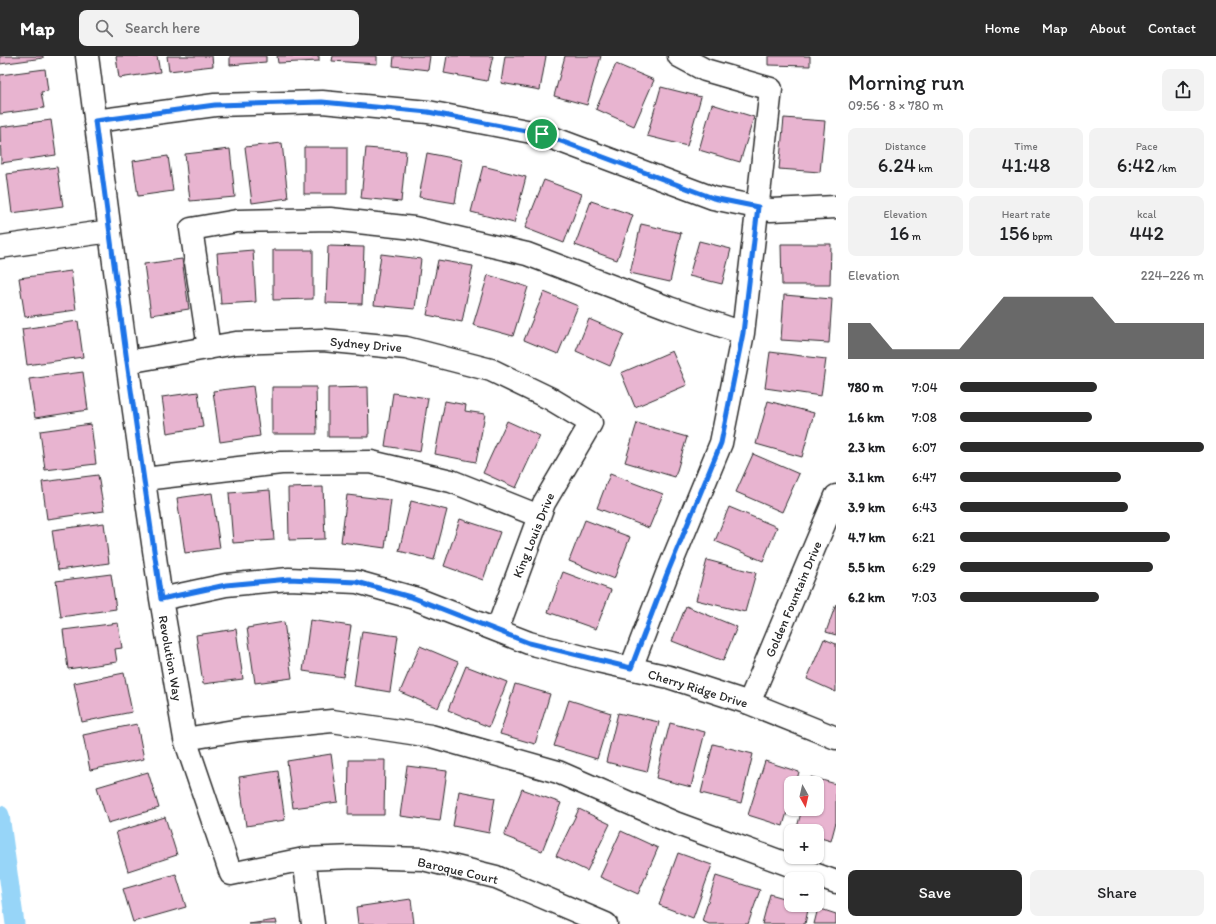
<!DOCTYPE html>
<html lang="en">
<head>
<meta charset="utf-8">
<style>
	body { margin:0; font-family:Itim,sans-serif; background:#f2f2f2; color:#202124; height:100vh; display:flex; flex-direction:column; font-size:15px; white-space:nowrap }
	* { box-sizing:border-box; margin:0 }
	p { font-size:13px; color:#757577 }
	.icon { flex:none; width:22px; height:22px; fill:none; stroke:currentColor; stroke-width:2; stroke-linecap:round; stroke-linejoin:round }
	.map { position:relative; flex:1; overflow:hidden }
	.drawer { display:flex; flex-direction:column; background:#fff; width:380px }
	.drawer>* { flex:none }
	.needle { width:26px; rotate:172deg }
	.controls { position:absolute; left:784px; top:720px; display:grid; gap:8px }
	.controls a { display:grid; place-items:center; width:40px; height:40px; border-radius:8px; background:#fff; box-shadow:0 1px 3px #0004; font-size:20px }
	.pin { position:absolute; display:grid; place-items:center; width:34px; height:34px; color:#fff; margin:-17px; border:2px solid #fff; border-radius:50%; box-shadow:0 1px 4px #0007 }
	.round { display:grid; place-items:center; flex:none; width:42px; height:42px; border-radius:8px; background:#f2f2f2 }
	.summary { display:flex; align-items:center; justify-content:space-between; height:68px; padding:0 12px }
	h1 { font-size:22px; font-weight:600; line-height:30px }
	.metrics { display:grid; grid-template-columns:repeat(3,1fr); gap:6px; height:68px; padding:4px 12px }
	.metrics div { display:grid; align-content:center; border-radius:8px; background:#f2f2f2; text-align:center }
	.metrics b { font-size:20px; font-weight:600 }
	.metrics small { font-size:11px; font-weight:400 }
	.metrics p { font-size:11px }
	.chart { height:112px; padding:8px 12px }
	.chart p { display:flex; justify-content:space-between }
	.chart svg { width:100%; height:72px; margin-top:4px; fill:#2b2b2b; opacity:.7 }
	.cta { display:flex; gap:8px; margin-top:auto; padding:8px 12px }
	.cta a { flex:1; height:46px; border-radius:8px; background:#2b2b2b; color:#fff; font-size:16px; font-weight:600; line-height:46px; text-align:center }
	.cta a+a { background:#f2f2f2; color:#202124 }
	ul { padding:0 12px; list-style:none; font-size:13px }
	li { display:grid; grid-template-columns:64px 48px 1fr; align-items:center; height:30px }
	li i { height:10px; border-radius:5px; background:#2b2b2b }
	header { display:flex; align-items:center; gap:24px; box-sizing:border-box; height:56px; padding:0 20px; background:#2b2b2b; color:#fff }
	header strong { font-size:19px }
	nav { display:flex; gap:22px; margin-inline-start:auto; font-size:14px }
	.search { width:280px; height:36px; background:#f2f2f2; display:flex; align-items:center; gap:10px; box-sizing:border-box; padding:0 14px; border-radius:8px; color:#757577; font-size:15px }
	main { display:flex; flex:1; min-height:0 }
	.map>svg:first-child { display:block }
</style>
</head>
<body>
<header>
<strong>Map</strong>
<div class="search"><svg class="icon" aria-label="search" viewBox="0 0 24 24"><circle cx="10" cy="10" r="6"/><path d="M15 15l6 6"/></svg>Search here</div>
<nav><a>Home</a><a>Map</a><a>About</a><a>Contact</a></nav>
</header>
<main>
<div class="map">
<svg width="836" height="868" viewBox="0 0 836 868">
	<rect width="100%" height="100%" fill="#fff"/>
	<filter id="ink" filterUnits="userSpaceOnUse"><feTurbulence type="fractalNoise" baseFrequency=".025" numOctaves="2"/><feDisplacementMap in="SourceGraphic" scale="8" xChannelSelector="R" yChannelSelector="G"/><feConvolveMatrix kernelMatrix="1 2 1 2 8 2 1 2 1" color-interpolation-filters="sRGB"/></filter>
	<g filter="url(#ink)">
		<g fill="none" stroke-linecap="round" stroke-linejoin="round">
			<path stroke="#97d5f8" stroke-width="19" d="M0 759 15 868"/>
		</g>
		<path fill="#e8b4d0" stroke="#2b2b2b" d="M0 0H43V2L0 8Z
			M116 0H157L160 16 119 22Z
			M167 0H212L213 10 169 15Z
			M230 0H266V6L230 9Z
			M277 0H319V5L278 7Z
			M333 0H377V8L332 5Z
			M394 0H430L428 14 393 10Z
			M447 0H493L487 25 444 17Z
			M505 0H546L540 34 501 27Z
			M565 0H601L587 49 554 40Z
			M768 0H810V10L768 9Z
			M616 8 654 24 634 70 596 53Z
			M45 13 48 35 41 36 44 52 0 58V19Z
			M661 31 701 41 687 90 647 80Z
			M712 48 754 61 740 106 699 94Z
			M784 62 825 65 820 116 779 113Z
			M51 64 56 99 1 107 0 71Z
			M282 87 288 142 252 147 245 91Z
			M304 91H347V138H304Z
			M366 92 406 95 401 146 361 142Z
			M230 93 235 141 190 145 185 98Z
			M427 97 462 104 455 147 419 141Z
			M168 100 173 135 138 140 133 105Z
			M483 110 526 121 514 167 471 156Z
			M57 111 63 150 12 157 7 118Z
			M544 124 582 138 564 187 525 172Z
			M591 145 633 159 617 204 575 189Z
			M641 168 681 177 670 226 630 217Z
			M699 185 731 193 722 228 689 220Z
			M781 188H831L830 229H782Z
			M328 190 364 191 362 248 326 247Z
			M253 194 256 246 221 248 217 197Z
			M273 194H313V243L273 244Z
			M381 198 421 203 415 253 374 249Z
			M182 203 189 253 151 259 144 208Z
			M438 204 473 210 462 266 427 259Z
			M71 215 76 254 25 261 19 222Z
			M488 219 528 231 513 280 473 269Z
			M544 236 578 250 558 298 524 284Z
			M784 239 832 243 829 287 781 284Z
			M589 263 624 278 610 310 576 295Z
			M78 265 83 301 27 309 22 273Z
			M672 295 687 329 635 351 621 317Z
			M770 296 826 303 821 340 765 332Z
			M83 316 88 354 35 362 29 323Z
			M253 330 260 380 220 386 213 335Z
			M272 331H316L317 378H272Z
			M368 331 369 381H328V332Z
			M198 336 203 371 167 377 162 341Z
			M393 337 428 342 420 396 385 390Z
			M445 345 466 349 465 355 485 358 476 406 435 398Z
			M768 345 814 357 802 401 756 388Z
			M507 365 540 380 516 432 483 417Z
			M637 367 687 381 675 421 625 406Z
			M91 368 96 408 45 414 40 375Z
			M753 398 799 418 782 456 736 436Z
			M610 418 663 438 649 472 597 452Z
			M98 419 104 455 47 463 42 426Z
			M323 431 325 483 289 484 288 432Z
			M270 434 274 484 233 487 229 437Z
			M212 437 220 492 185 497 177 442Z
			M347 439 391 444 385 492 341 486Z
			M411 445 447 454 434 504 399 495Z
			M729 451 777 471 763 505 715 485Z
			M460 463 500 476 483 524 444 510Z
			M585 464 630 481 614 523 569 505Z
			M104 467 109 507 58 514 52 474Z
			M707 504 756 517 745 556 696 544Z
			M563 516 611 534 596 573 548 556Z
			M111 518 116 553 61 561 56 525Z
			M836 548V579L826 576Z
			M686 550 737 571 723 605 672 585Z
			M310 564 351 570 343 621 303 615Z
			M284 566 292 622 255 627 247 572Z
			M118 567 122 592 115 593 117 606 68 613 63 574Z
			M236 573 243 623 203 628 196 579Z
			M362 575 398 580 390 636 354 630Z
			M824 583 836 588V636L807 623Z
			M420 590 458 606 438 652 400 636Z
			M466 610 507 626 489 671 448 654Z
			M124 617 132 656 82 666 74 627Z
			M515 628 550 638 535 688 500 678Z
			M569 644 611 657 597 703 554 690Z
			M618 657 659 666 647 716 606 706Z
			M670 667 705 676 691 731 656 722Z
			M137 668 144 703 90 714 83 679Z
			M713 688 753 698 741 747 701 737Z
			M331 698 338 746 293 752 287 705Z
			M349 704H385L384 759H348Z
			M765 705 799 716 796 727H791V742L783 770 748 759Z
			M407 710 447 715 440 765 400 760Z
			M278 715 285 764 246 770 239 721Z
			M148 716 159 752 108 767 97 731Z
			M811 721 836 728V766L831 785 817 781V775H796L802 753H817V727H809Z
			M522 733 561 747 542 795 504 780Z
			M459 735 495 742 489 777 453 770Z
			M579 753 610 768 587 815 556 800Z
			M165 761 177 799 128 815 116 776Z
			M621 775 658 792 638 838 600 821Z
			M678 797 712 809 693 862 659 849Z
			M176 818 186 851 133 866 123 833Z
			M716 820 760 834 748 868H709L702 865Z
			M770 838 791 844V849H809L805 868H762Z
			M411 843 414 868H358L356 851Z
			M818 852 836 858V868H814Z
			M276 864 277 868H249Z"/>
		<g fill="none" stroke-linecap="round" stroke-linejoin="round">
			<g stroke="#2b2b2b" stroke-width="25">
				<path id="minor" d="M87 0 127 306 161 543 185 683 231 818 304 803 355 801 423 803 496 821 606 868
					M95 65 215 49 322 46 428 56 542 78 713 142 771 154 836 151
					M0 191 110 175
					M209 292 191 173 237 165 330 163 414 172 527 198 669 252 743 277
					M127 306 236 287 323 284 406 292 491 314 551 343 591 367 544 447 497 574
					M144 423 281 407 371 406 451 425 539 460
					M161 543 226 529 289 523 357 526 414 542 529 587 598 605 669 621 749 647 836 682
					M631 612 667 518 721 387 743 277 771 33 705 14 679 0
					M749 647 836 440
					M185 683 240 674 332 665 431 680 558 716 675 767 836 826
					M304 803 313 868"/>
			</g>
			<use href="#minor" stroke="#fff" stroke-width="22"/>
		</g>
	</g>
	<g fill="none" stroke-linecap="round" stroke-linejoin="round" filter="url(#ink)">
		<g stroke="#fff" stroke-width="8">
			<path id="route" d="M322 46 428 56 542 78 713 142 758 151 743 277 721 387 667 518 631 612 529 587 414 542 357 526 289 523 226 529 161 543 127 306 95 65 215 49Z"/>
		</g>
		<use href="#route" stroke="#1a73e8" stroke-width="5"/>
	</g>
	<g text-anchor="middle" stroke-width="3" stroke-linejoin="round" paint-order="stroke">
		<g font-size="13" fill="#2b2b2b" stroke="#fff">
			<text transform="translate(366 288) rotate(5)" y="5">Sydney Drive</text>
			<text transform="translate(533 479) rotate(-68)" y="5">King Louis Drive</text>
			<text transform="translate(793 543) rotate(-67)" y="5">Golden Fountain Drive</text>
			<text transform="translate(171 602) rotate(80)" y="5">Revolution Way</text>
			<text transform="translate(698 632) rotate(17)" y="5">Cherry Ridge Drive</text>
			<text transform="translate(458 814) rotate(13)" y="5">Baroque Court</text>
		</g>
	</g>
</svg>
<div class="controls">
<a><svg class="needle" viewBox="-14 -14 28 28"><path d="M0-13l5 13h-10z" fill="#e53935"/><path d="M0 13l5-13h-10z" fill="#757577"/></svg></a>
<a>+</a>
<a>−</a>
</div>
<div class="pin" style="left:542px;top:78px;background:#1e9e55"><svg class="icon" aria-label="arrive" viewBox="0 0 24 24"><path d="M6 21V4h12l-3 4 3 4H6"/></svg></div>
</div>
<section class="drawer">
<div class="summary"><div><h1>Morning run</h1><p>09:56 · 8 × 780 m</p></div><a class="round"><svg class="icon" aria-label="share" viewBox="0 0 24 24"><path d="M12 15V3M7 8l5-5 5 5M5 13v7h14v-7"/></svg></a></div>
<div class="metrics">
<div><p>Distance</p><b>6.24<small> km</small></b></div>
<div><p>Time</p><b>41:48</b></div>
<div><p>Pace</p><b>6:42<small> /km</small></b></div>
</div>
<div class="metrics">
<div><p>Elevation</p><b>16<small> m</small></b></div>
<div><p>Heart rate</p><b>156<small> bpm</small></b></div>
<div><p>kcal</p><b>442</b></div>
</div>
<div class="chart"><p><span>Elevation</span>224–226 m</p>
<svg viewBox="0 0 160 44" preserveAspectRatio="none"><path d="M0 44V22L10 22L20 38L30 38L40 38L50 38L60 22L70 6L80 6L90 6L100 6L110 6L120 22L130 22L140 22L150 22L160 22V44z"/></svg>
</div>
<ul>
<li><b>780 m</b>7:04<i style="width:56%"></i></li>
<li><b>1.6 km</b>7:08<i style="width:54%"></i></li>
<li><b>2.3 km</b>6:07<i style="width:100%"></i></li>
<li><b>3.1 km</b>6:47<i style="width:66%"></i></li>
<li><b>3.9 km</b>6:43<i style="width:69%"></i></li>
<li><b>4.7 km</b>6:21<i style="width:86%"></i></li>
<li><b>5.5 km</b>6:29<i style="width:79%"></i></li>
<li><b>6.2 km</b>7:03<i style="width:57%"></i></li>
</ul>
<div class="cta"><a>Save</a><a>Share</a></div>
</section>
</main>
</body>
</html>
